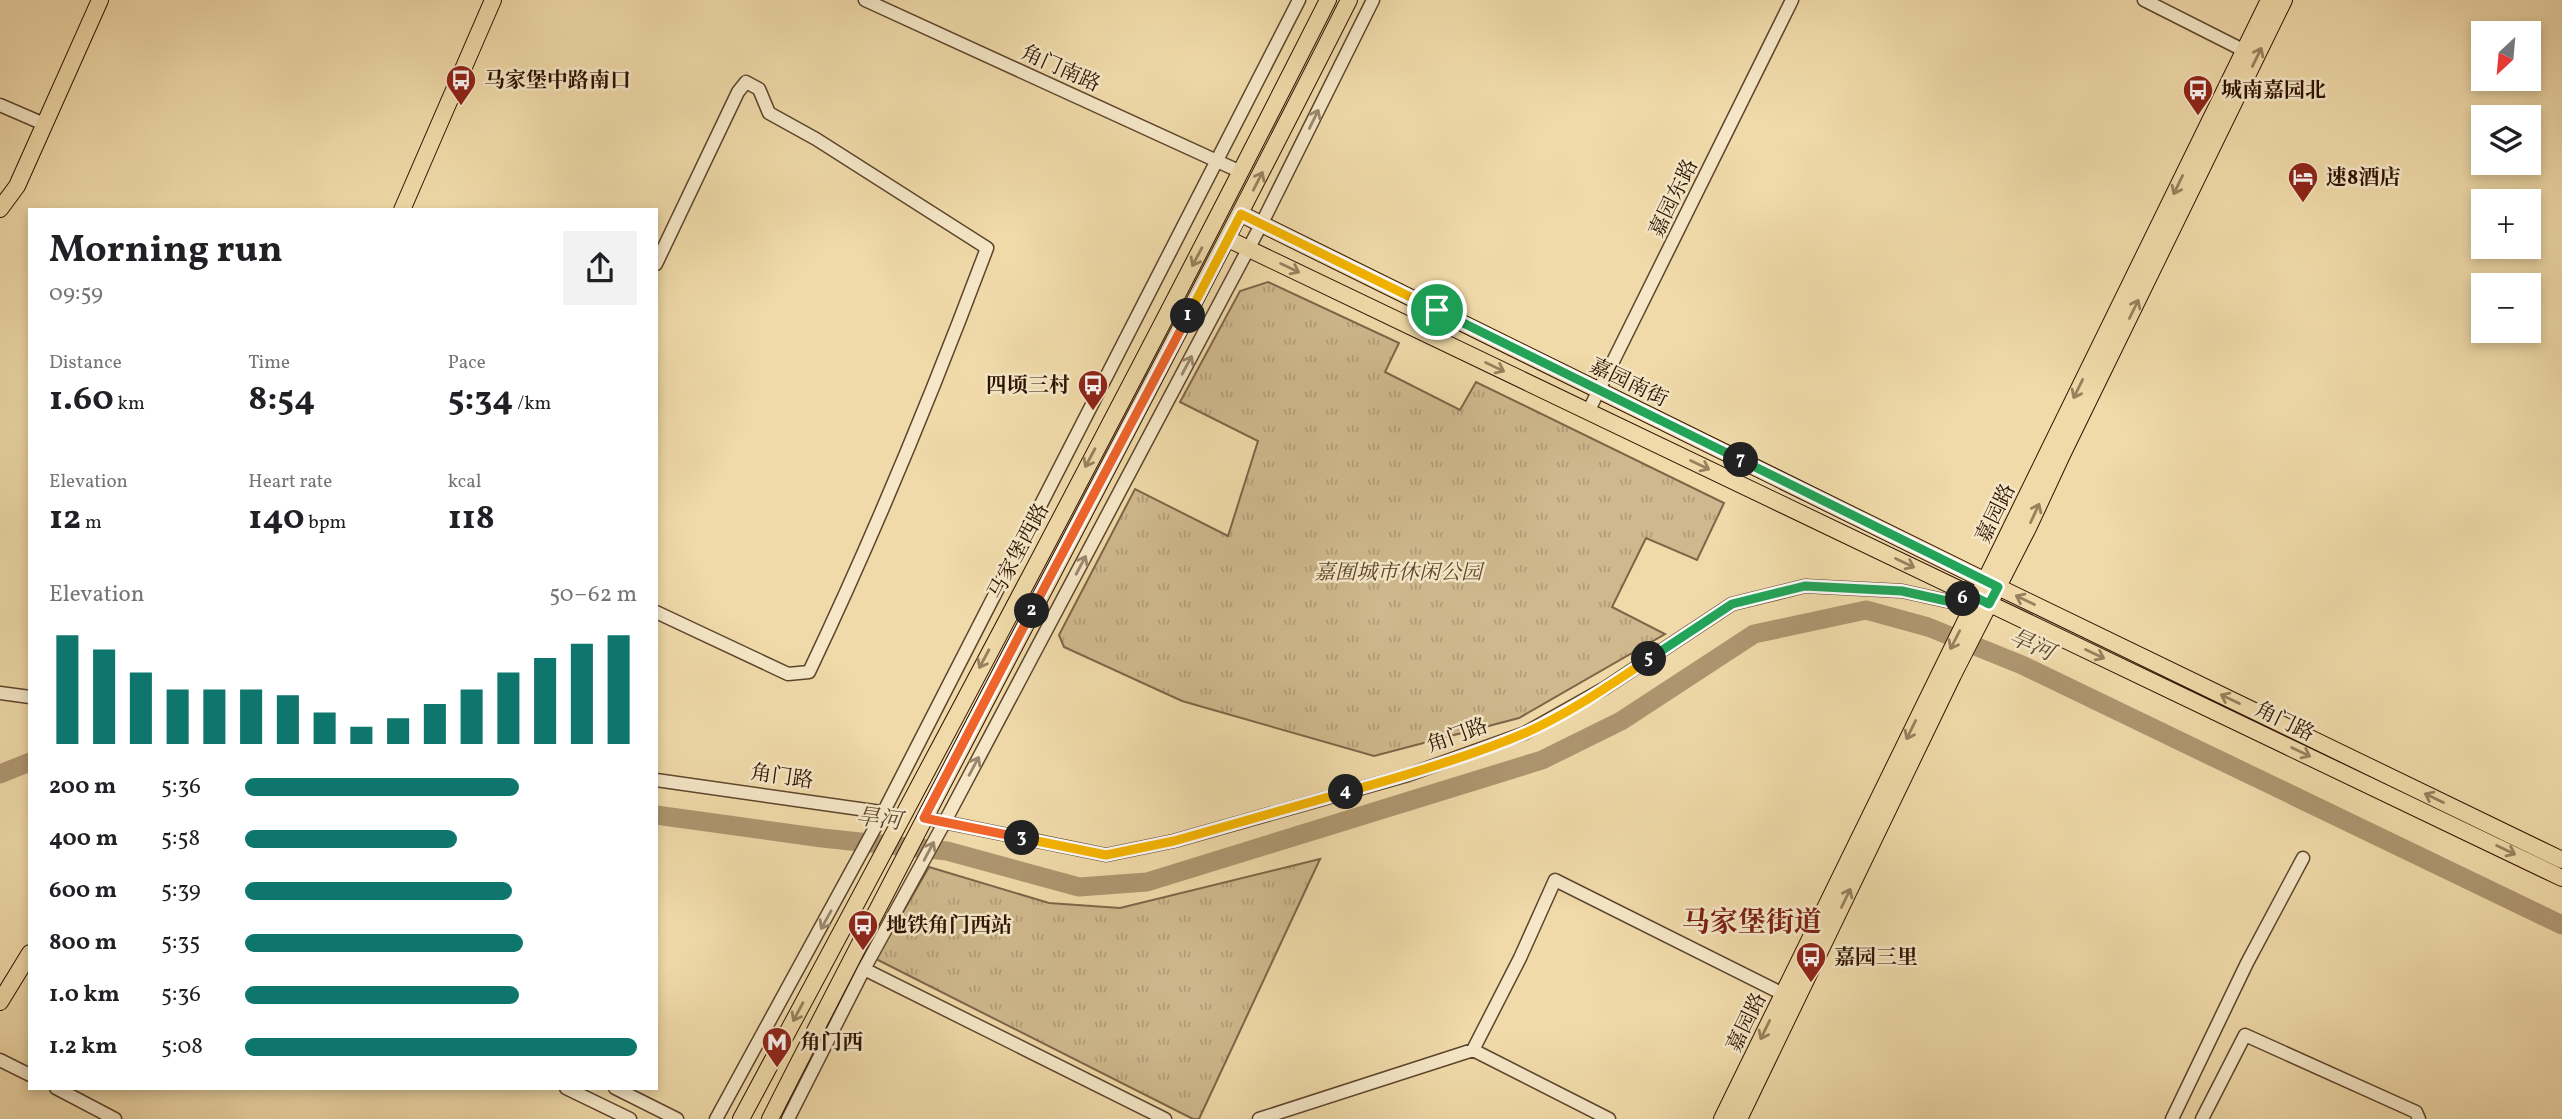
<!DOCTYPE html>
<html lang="en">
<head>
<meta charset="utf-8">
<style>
	body { margin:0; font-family:Vollkorn,"Noto Serif SC",serif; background:#f2f2f2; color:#202124; height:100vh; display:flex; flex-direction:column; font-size:26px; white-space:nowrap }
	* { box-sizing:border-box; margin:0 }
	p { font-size:23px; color:#757577 }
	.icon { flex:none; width:38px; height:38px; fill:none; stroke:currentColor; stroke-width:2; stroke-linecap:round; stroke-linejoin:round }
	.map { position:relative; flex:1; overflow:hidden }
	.side { position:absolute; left:28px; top:208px; width:630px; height:882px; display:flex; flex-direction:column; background:#fff; border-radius:0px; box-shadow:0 4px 10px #0003 }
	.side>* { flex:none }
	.needle { width:46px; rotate:206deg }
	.fabs { position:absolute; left:2471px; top:21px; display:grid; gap:14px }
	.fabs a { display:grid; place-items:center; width:70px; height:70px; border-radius:0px; background:#fff; box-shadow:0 4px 10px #0003; font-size:35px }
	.pin { position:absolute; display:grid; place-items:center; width:60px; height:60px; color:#fff; margin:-30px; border:4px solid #fff; border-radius:50%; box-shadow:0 2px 7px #0007 }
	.km { position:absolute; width:35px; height:35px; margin:-18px; border-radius:50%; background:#222; color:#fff; font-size:19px; line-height:35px; text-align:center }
	.round { display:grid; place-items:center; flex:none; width:74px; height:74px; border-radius:0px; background:#f2f2f2 }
	.head { display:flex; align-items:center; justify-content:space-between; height:119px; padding:0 21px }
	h1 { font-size:38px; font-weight:700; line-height:52px }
	.metrics { display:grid; grid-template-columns:repeat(3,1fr); gap:10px; height:119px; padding:7px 21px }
	.metrics div { display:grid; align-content:center }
	.metrics b { font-size:35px; font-weight:700 }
	.metrics small { font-size:19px; font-weight:400 }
	.metrics p { font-size:19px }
	.chart { height:196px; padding:14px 21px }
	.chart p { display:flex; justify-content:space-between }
	.chart svg { width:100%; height:126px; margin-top:7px; stroke:#0f766e; stroke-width:6 }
	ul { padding:0 21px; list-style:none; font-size:23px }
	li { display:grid; grid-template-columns:112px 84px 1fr; align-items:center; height:52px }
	li i { height:18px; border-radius:9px; background:#0f766e }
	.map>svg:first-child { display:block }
</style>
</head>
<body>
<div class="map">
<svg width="2562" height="1119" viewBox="0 0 2562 1119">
	<defs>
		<pattern id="grass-tufts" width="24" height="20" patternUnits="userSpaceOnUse" patternTransform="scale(1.75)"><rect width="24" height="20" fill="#cfb88d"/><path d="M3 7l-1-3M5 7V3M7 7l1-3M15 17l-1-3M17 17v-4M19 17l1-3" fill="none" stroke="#b29d78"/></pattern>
	</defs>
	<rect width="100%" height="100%" fill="#f0daa9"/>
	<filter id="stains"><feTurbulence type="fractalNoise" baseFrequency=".00286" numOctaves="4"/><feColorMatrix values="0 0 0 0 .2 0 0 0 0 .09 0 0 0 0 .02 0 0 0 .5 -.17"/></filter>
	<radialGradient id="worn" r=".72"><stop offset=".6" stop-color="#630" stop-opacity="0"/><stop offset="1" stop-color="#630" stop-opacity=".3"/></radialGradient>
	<path fill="url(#grass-tufts)" stroke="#7e6548" stroke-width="2" d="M1268 282 1399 343 1385 372 1460 410 1476 382 1724 503 1697 560 1646 538 1612 607 1665 634 1519 718 1374 756 1182 701 1064 647 1059 635 1135 489 1228 536 1258 441 1180 402 1240 291Z
		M1320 859 1199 1119H1193L876 959 929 867 1049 903 1120 908Z"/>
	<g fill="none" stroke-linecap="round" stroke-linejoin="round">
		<path stroke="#ae9670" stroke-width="19" d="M0 774 30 762
			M656 815 822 838 947 851 1079 887 1147 882 1542 760 1621 721 1754 634 1866 610 1928 627 2022 665 2562 925"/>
		<g stroke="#5e442c" stroke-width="15">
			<path id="minor" d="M865 0 1241 172
				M2144 0 2245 51
				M0 105 44 124
				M656 264 738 92 746 82 759 89 769 113 816 139 987 248C933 392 875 533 809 672L788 674 656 612
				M1588 412 1792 0
				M0 693 30 697
				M656 780 888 813
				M924 818 1106 855 1174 841 1408 775 1525 733 1605 688 1732 604 1805 586 1902 591 1947 601 1977 598
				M864 969 1165 1119
				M1473 1050 1520 958 1555 880 1783 994
				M0 1060 30 1075
				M56 1088 115 1119
				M566 1088 630 1119
				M615 1088 677 1119
				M716 1119 883 813 1299 0
				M788 1119 864 969 942 827 1262 223 1373 0
				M1259 1119 1473 1050 1609 1119
				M2172 1119 2247 963 2303 858
				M2202 1119 2245 1035 2416 1112 2419 1119"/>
		</g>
		<g stroke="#2e1202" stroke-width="18">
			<path id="major" d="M0 209 17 186 100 0
				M402 210 493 0
				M1241 214 1998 587 2562 860
				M1228 239 2562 878
				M0 1002 30 953
				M741 1119C940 748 1138 376 1328 0
				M770 1119C960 744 1160 375 1349 0
				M1722 1119 2269 0
				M1739 1119 1953 675 2029 526 2062 455 2284 0"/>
		</g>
		<use href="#minor" stroke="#f5e7c7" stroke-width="12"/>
		<use href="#major" stroke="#f0daa9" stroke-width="16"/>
	</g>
	<defs><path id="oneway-shaft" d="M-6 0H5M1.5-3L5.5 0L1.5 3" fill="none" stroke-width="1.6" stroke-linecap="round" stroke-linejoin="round" transform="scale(1.75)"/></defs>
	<g stroke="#99805e">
		<use href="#oneway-shaft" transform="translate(2257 57) rotate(-64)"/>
		<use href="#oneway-shaft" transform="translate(1258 181) rotate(-63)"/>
		<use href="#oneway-shaft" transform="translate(2178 185) rotate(116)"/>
		<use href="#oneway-shaft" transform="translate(1197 257) rotate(118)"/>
		<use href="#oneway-shaft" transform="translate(1290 268) rotate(26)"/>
		<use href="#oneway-shaft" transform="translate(2134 309) rotate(-64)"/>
		<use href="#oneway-shaft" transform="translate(1495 367) rotate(26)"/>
		<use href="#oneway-shaft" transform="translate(2078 389) rotate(116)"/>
		<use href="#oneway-shaft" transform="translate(1090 458) rotate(118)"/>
		<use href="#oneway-shaft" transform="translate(1700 465) rotate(26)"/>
		<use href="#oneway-shaft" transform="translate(2035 513) rotate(-65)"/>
		<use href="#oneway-shaft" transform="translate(1905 563) rotate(26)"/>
		<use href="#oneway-shaft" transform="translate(2025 600) rotate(-154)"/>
		<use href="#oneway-shaft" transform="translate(1955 640) rotate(117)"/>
		<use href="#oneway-shaft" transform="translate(2095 654) rotate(25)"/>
		<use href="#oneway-shaft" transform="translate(984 659) rotate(118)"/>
		<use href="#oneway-shaft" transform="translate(2230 699) rotate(-154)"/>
		<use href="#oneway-shaft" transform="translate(1911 730) rotate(116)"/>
		<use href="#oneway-shaft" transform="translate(2301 752) rotate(26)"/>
		<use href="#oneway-shaft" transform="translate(2434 798) rotate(-154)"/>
		<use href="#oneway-shaft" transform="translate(2506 850) rotate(26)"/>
		<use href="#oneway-shaft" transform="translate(1846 898) rotate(-64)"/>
		<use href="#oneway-shaft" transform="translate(798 1012) rotate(118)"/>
		<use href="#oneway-shaft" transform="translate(1765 1030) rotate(116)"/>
	</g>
	<g stroke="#9b876e">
		<use href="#oneway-shaft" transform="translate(1314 119) rotate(-64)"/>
		<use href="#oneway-shaft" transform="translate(1187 365) rotate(-62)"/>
		<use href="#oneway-shaft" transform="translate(1081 565) rotate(-62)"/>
		<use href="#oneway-shaft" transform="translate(974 766) rotate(-62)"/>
		<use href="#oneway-shaft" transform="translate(929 851) rotate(-62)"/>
		<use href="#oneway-shaft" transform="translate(826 920) rotate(119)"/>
	</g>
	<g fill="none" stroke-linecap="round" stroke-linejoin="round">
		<g stroke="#fff" stroke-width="14">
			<path id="split-1" d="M1188 316 1241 214 1437 310"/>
		</g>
		<g stroke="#fff" stroke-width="14">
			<path id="split-2" d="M1032 611 1188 316"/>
		</g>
		<g stroke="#fff" stroke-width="14">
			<path id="split-3" d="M1022 838 924 818 1032 611"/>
		</g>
		<g stroke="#fff" stroke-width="14">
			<path id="split-4" d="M1022 838 1106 855 1174 841 1346 792"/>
		</g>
		<g stroke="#fff" stroke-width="14">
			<path id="split-5" d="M1346 792C1404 776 1469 757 1525 733 1568 714 1610 685 1649 659"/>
		</g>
		<g stroke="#fff" stroke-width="14">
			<path id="split-6" d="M1649 659 1732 604 1805 586 1902 591 1947 601 1963 599"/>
		</g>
		<g stroke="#fff" stroke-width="14">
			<path id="split-7" d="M1741 460 1998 587 1989 604 1977 598 1963 599"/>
		</g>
		<g stroke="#fff" stroke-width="14">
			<path id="split-8" d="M1437 310 1741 460"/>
		</g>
		<use href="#split-1" stroke="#f5b400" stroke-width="9"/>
		<use href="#split-2" stroke="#f0652b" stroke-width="9"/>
		<use href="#split-3" stroke="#f0652b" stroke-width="9"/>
		<use href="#split-4" stroke="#f5b400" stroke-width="9"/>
		<use href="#split-5" stroke="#f5b400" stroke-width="9"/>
		<use href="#split-6" stroke="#22a559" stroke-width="9"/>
		<use href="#split-7" stroke="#22a559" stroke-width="9"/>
		<use href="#split-8" stroke="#22a559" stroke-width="9"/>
	</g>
	<defs>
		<g id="bus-pin" transform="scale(1.575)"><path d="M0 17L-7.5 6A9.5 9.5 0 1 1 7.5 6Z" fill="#8f2418" stroke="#f5e7c7"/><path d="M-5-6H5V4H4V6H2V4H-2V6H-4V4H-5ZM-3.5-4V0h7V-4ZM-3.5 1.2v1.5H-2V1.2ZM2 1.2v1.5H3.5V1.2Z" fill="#fff"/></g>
		<g id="hotel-pin" transform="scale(1.575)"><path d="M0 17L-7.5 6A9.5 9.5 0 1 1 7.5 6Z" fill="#8f2418" stroke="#f5e7c7"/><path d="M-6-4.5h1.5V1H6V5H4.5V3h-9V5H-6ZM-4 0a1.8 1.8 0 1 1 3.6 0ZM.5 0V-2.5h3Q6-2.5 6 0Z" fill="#fff"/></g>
		<g id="metro-pin" transform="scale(1.575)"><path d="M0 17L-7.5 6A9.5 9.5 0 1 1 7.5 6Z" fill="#8f2418" stroke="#f5e7c7"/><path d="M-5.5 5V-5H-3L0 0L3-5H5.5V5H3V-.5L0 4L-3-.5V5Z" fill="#fff"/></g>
	</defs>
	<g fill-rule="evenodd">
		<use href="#bus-pin" x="461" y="80"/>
		<use href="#bus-pin" x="2198" y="90"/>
		<use href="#hotel-pin" x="2303" y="177"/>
		<use href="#bus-pin" x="1093" y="385"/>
		<use href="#bus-pin" x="863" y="925"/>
		<use href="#bus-pin" x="1811" y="957"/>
		<use href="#metro-pin" x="777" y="1042"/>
	</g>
	<g text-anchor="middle" stroke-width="5" stroke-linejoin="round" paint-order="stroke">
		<g font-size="21" fill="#2e1202" stroke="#f5e7c7">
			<text transform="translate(1061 68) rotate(24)" y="7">角门南路</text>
			<text transform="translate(1673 198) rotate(-64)" y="7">嘉园东路</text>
			<text transform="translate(1629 382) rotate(26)" y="7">嘉园南街</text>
			<text transform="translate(1995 513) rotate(-64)" y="7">嘉园路</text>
			<text transform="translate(1018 551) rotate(-62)" y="7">马家堡西路</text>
			<text transform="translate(2285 721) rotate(26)" y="7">角门路</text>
			<text transform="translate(1457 735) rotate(-20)" y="7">角门路</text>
			<text transform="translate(782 776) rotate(8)" y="7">角门路</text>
			<text transform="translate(1746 1022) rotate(-64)" y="7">嘉园路</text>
		</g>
		<g font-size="21" font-weight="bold" fill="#2e1202" stroke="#f5e7c7" text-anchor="start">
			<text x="484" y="87">马家堡中路南口</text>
			<text x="2221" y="97">城南嘉园北</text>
			<text x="2326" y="184">速8酒店</text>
			<text x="1070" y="392" text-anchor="end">四顷三村</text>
			<text x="886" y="932">地铁角门西站</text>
			<text x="1834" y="964">嘉园三里</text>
			<text x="800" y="1049">角门西</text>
		</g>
		<g font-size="21" font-style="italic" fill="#5e442c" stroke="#f5e7c7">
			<text x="1398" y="579">嘉囿城市休闲公园</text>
		</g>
		<g font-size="23" font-style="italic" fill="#61472e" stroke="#f5e7c7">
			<text transform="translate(2032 644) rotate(24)" y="8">旱河</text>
			<text transform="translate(879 818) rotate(7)" y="8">旱河</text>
		</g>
		<g font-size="28" font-weight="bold" fill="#7a1f14" stroke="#f5e7c7">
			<text x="1752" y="931">马家堡街道</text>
		</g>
	</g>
	<rect width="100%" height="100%" filter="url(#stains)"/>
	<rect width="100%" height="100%" fill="url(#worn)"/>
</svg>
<div class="fabs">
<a><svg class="needle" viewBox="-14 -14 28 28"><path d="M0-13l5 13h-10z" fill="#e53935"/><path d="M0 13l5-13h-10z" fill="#757577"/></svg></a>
<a><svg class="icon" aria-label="layers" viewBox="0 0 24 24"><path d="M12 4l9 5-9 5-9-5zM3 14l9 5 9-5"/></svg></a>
<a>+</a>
<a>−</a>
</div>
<div class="pin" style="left:1437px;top:310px;background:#1e9e55"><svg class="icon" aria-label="arrive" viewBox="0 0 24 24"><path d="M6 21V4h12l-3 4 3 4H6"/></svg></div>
<b class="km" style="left:1188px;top:316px">1</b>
<b class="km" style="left:1032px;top:611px">2</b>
<b class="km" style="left:1022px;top:838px">3</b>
<b class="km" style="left:1346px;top:792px">4</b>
<b class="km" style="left:1649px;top:659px">5</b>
<b class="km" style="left:1963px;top:599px">6</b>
<b class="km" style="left:1741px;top:460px">7</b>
<section class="side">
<div class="head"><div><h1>Morning run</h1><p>09:59</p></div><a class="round"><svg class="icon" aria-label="share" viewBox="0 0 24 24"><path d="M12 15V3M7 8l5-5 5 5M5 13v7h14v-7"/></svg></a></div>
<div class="metrics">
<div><p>Distance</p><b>1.60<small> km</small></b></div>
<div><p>Time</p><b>8:54</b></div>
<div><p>Pace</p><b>5:34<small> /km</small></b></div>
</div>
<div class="metrics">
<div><p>Elevation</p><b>12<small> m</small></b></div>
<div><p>Heart rate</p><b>140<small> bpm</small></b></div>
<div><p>kcal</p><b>118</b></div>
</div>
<div class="chart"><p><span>Elevation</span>50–62 m</p>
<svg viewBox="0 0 160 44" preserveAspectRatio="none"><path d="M5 44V6M15 44V11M25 44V19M35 44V25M45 44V25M55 44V25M65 44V27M75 44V33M85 44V38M95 44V35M105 44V30M115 44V25M125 44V19M135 44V14M145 44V9M155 44V6"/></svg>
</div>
<ul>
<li><b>200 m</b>5:36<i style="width:70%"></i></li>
<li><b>400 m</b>5:58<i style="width:54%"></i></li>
<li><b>600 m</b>5:39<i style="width:68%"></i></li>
<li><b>800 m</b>5:35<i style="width:71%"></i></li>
<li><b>1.0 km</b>5:36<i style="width:70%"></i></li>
<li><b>1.2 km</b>5:08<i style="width:100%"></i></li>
</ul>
</section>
</div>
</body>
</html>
